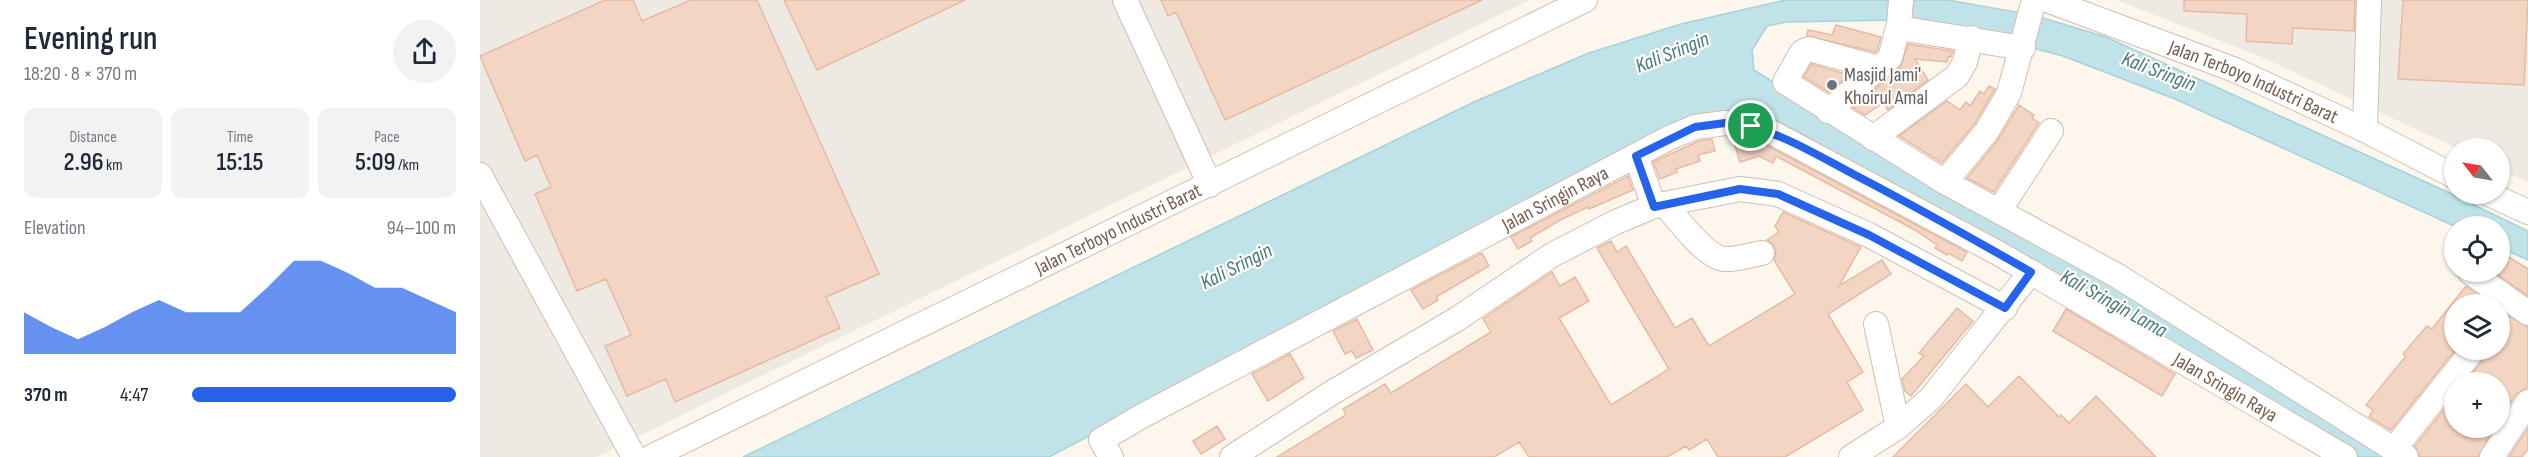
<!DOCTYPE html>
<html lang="en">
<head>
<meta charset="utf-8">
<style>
	body { margin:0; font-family:"Sofia Sans Condensed",sans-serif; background:#f2f2f3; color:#1f2937; height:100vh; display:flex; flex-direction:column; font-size:22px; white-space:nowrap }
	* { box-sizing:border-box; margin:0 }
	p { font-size:20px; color:#747a83 }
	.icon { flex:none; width:33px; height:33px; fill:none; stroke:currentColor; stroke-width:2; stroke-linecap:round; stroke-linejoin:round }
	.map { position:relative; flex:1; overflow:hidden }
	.panel { display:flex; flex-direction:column; background:#fff; width:480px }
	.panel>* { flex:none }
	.needle { width:39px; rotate:301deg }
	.tools { position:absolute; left:1964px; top:138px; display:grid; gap:12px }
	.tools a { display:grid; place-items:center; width:66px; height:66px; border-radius:50%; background:#fff; box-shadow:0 2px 4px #0004; font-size:30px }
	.pin { position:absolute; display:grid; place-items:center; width:51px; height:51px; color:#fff; margin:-26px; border:3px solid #fff; border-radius:50%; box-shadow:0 2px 6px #0007 }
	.round { display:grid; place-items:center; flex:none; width:63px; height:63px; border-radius:32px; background:#f2f2f3 }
	.overview { display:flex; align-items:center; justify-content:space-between; height:102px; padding:0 24px }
	h1 { font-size:33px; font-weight:600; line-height:45px }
	.figures { display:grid; grid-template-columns:repeat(3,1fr); gap:9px; height:102px; padding:6px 24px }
	.figures div { display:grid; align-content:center; border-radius:12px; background:#f2f2f3; text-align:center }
	.figures b { font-size:26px; font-weight:600 }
	.figures small { font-size:16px; font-weight:400 }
	.figures p { font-size:16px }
	.chart { height:168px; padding:12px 24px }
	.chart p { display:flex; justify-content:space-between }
	.chart svg { width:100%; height:108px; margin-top:6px; fill:#2563eb; opacity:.7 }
	ul { padding:0 24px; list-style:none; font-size:20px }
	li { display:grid; grid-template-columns:96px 72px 1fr; align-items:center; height:45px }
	li i { height:15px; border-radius:8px; background:#2563eb }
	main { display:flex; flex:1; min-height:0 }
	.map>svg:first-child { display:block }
</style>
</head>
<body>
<main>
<section class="panel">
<div class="overview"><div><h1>Evening run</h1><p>18:20 · 8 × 370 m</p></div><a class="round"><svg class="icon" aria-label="share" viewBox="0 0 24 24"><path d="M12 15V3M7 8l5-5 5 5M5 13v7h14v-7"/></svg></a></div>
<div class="figures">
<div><p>Distance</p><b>2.96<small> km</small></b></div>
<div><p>Time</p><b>15:15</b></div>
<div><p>Pace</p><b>5:09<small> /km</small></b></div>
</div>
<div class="chart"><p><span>Elevation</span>94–100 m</p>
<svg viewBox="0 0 160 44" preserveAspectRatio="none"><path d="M0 44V27L10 33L20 38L30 33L40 27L50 22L60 27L70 27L80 27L90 17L100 6L110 6L120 11L130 17L140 17L150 22L160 27V44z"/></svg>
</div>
<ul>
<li><b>370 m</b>4:47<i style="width:100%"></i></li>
</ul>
</section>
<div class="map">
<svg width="2048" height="457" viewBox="0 0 2048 457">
	<rect width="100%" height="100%" fill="#fdf6ec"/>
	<path fill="#efe9e4" d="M0 0H1050L116 457H0Z
		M1636 0H2048V182L2019 169V148H1976L1777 55Z"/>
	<path fill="#bfe3e8" stroke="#a5d3da" stroke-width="1.5" d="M1305 0H1415V20L1306 22 1287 26 1272 50 1274 70 1485 204 1536 226 1913 457H1879L1815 418 1329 138 1291 118 1263 114 755 359 569 457H263L996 101 1109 53 1201 24Z
		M1424 0H1468L1547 14 1539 45 1423 21Z
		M1556 16 1626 37 1961 189 2048 231V260L2019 247V226H1974L1695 99 1583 56 1549 47Z"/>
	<path fill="#f3d5c3" stroke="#e6bba3" stroke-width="1.5" d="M125 0H153L162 21 211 0H277L399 274 346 297 360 328 195 402 186 379 147 396 125 346 151 335 126 279 97 291 55 194 71 187 57 155 45 161 0 56Z
		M304 0H485L337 70Z
		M681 0H1002L745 120 696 12 688 16Z
		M1704 0H1875L1874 31 1813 28 1812 44 1766 41 1767 14 1704 11Z
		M1923 0H2048L2044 85 1918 79Z
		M1356 25 1401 37 1397 50 1395 52 1327 36 1328 30 1352 35Z
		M1428 44 1473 51 1471 57H1468L1467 62 1435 59 1448 80 1408 110 1403 103 1385 115 1373 108 1420 68Z
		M1331 64 1369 75 1348 92 1324 77Z
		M1509 86 1515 89 1495 123 1462 163 1419 136 1467 101 1480 110 1486 102 1490 106 1500 91 1504 94Z
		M1539 105 1554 115 1552 118 1559 123 1514 192 1487 178 1518 140Z
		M1232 139 1235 151 1218 155 1220 161 1196 169 1197 172 1180 179 1173 162 1219 141Z
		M1253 139 1286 145 1487 252 1482 261 1468 253 1467 255 1455 248 1457 245 1435 230 1296 156 1293 163 1279 156 1260 162Z
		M1148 176 1153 190 1109 209 1108 207 1080 220 1050 238 1052 241 1038 249 1031 237Z
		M1303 212 1381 247 1359 286 1402 260 1411 274 1348 314 1383 372 1367 382 1383 410 1305 457H1238L1227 439 1209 450 1206 446 1187 457H1049L1039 442 1014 457H797L866 415 863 409 905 384 911 393 1011 332 1003 319 1072 272 1080 286 1095 277 1109 301 1079 318 1131 405 1189 369 1117 248 1131 241 1137 252 1146 246 1195 328 1212 318 1229 346 1315 294 1294 260 1296 251 1293 244 1287 240 1299 232 1295 226Z
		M2019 251 2048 269V296L2014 272H2019Z
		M1002 253 1009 266 956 297 958 300 943 309 931 290Z
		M1986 286 2011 304H1974L1975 350 1911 430 1889 417 1893 410 1886 405 1926 356 1923 354 1947 326 1952 329Z
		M1477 308 1493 321 1431 396 1425 391 1422 379 1444 356 1439 353Z
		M1586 309 1695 374 1682 396 1573 331Z
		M2019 310 2048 327V387L2036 394 2019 420V382H1985L2004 359 2007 350H2019Z
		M877 319 893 350 876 358 872 351 865 354 853 331Z
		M810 354 824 378 788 401 772 374Z
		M1539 376 1579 417 1581 415 1589 423 1616 396 1676 457H1413L1486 384 1508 407Z
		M1974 397V428H2014L1998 457H1940L1935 446Z
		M737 426 745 439 721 454 713 441Z
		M2048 428V449L2042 457H2029Z"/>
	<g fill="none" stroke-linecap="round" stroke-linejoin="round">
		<g stroke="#d1beb0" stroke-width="26">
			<g id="minor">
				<path d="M645 0 730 185"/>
				<path id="s1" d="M1567 0 1755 70 1885 130 1974 176"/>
				<path d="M1419 28 1543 48"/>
				<path d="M1399 68 1329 49 1322 52 1305 82 1465 182 1636 275 1926 457"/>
				<path d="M1348 111 1410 58 1419 24 1421 0"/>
				<path d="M1885 130 1889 0"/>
				<path d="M1393 138 1477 76 1485 62 1491 38"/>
				<path d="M0 175 154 457"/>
				<path d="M1465 182 1507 131 1529 93 1554 0"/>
				<path d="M2009 194 2048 212"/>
				<path d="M1185 205C1198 219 1225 257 1244 259 1255 260 1270 255 1282 253"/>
				<path d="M1174 206 1260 189 1298 194 1389 235 1525 308"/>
				<path d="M1519 211 1571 131"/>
				<path d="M1990 272 2048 313"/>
				<path d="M1396 324 1418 427"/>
				<path d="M1914 449 1993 350"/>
				<path id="s2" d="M171 457 1105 0"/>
				<path id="s3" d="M631 457 621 440 662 416 1189 138 1215 127 1245 123 1271 126 1291 132 1518 253 1865 457"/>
				<path d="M752 457 853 392 977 319 1072 255 1136 222 1174 206 1156 156"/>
				<path d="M1371 457 1418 427 1451 398 1551 272"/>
				<path d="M2012 457 2048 402"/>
			</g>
		</g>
		<use href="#minor" stroke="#fff" stroke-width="24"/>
	</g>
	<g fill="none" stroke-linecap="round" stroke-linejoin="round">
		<g stroke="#fff" stroke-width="12">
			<path id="route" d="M1245 123C1292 126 1333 153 1375 175 1435 206 1493 239 1551 272L1525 308 1389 235 1298 194 1260 189 1174 207 1156 156 1215 127Z"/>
		</g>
		<use href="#route" stroke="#2563eb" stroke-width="8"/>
	</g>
	<circle fill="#6b7280" stroke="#fffaf3" stroke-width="2" cx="1352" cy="85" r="6"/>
	<g text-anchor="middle" stroke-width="4.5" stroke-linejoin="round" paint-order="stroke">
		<g font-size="20" fill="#5b616d" stroke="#fffaf3" text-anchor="start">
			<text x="1364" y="81">Masjid Jami'<tspan x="1364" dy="23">Khoirul Amal</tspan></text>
		</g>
		<g font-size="20" fill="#7a5c4d" stroke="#fffaf3">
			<text dy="7" stroke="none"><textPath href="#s1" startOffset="222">Jalan Terboyo Industri Barat</textPath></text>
			<text dy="7" stroke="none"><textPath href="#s3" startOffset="534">Jalan Sringin Raya</textPath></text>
			<text dy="7" stroke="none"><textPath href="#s2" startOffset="520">Jalan Terboyo Industri Barat</textPath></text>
			<text dy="7" stroke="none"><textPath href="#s3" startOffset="1290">Jalan Sringin Raya</textPath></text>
		</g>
		<g font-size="21" font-style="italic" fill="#437c86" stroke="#fffaf3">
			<text transform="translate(1192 52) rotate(-22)" y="7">Kali Sringin</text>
			<text transform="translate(1679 71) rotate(21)" y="7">Kali Sringin</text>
			<text transform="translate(756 266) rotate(-27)" y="7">Kali Sringin</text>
			<text transform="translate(1634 303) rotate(29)" y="7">Kali Sringin Lama</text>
		</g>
	</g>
</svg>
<div class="tools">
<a><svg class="needle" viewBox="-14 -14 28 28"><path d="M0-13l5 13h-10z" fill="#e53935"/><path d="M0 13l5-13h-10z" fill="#747a83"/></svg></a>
<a><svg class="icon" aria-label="locate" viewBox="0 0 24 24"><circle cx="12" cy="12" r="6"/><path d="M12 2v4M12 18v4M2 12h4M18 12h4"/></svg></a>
<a><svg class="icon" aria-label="layers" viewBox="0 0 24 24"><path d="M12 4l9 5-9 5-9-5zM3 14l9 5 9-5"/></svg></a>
<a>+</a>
</div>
<div class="pin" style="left:1271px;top:126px;background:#1e9e55"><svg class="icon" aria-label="arrive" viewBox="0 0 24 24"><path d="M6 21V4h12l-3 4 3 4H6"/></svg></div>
</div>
</main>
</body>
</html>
